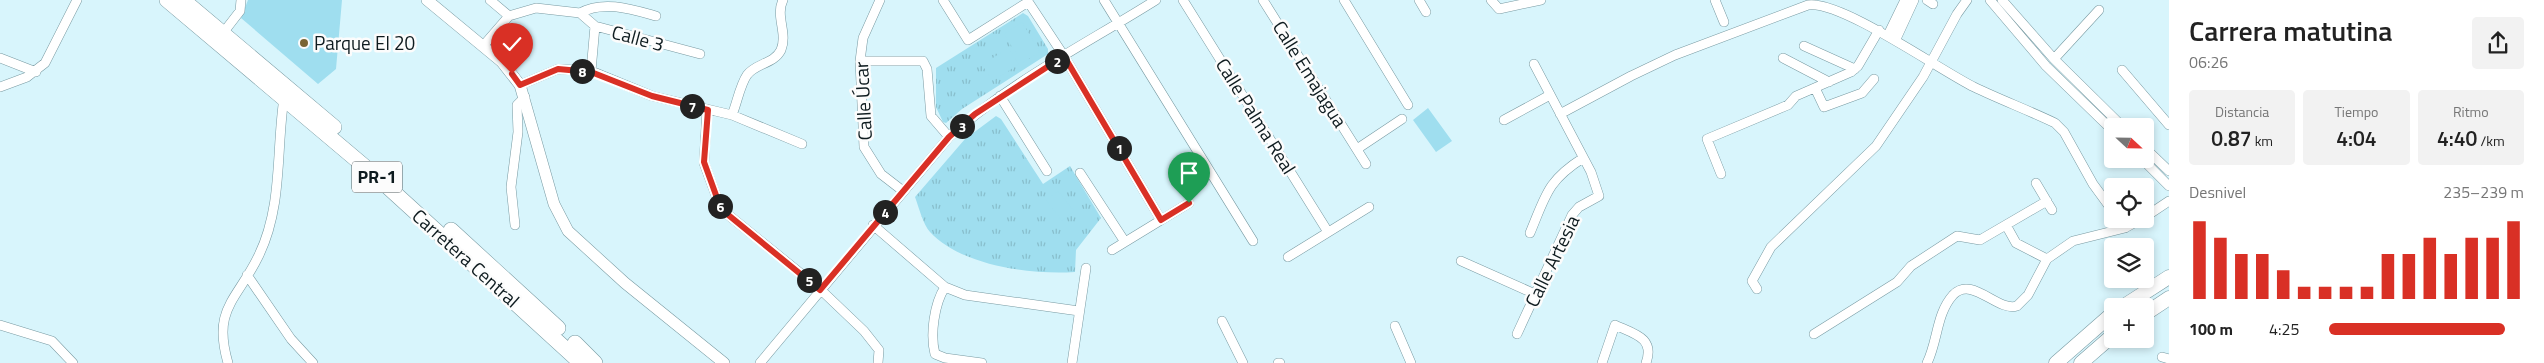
<!DOCTYPE html>
<html lang="es">
<head>
<meta charset="utf-8">
<style>
	body { margin:0; font-family:"Titillium Web",sans-serif; background:#f2f2f2; color:#222; height:100vh; display:flex; flex-direction:column; font-size:19px; white-space:nowrap }
	* { box-sizing:border-box; margin:0 }
	p { font-size:16px; color:#767676 }
	.icon { flex:none; width:28px; height:28px; fill:none; stroke:currentColor; stroke-width:2; stroke-linecap:round; stroke-linejoin:round }
	.map { position:relative; flex:1; overflow:hidden }
	.side { display:flex; flex-direction:column; background:#fff; width:375px }
	.side>* { flex:none }
	.needle { width:32px; rotate:112deg }
	.tools { position:absolute; left:2104px; top:118px; display:grid; gap:10px }
	.tools a { display:grid; place-items:center; width:50px; height:50px; border-radius:5px; background:#fff; box-shadow:0 2px 8px #0003; font-size:25px }
	.pin { position:absolute; display:grid; place-items:center; width:42px; height:42px; color:#fff; margin:-51px -21px; border-radius:50% 50% 50% 0; rotate:-45deg; box-shadow:0 0 5px #0007 }
	.pin .icon { rotate:45deg }
	.km { position:absolute; width:25px; height:25px; margin:-12px; border-radius:50%; background:#222; color:#fff; font-size:14px; line-height:25px; text-align:center }
	.round { display:grid; place-items:center; flex:none; width:52px; height:52px; border-radius:5px; background:#f2f2f2 }
	.headline { display:flex; align-items:center; justify-content:space-between; height:85px; padding:0 20px }
	h1 { font-size:28px; font-weight:600; line-height:38px }
	.stats { display:grid; grid-template-columns:repeat(3,1fr); gap:8px; height:85px; padding:5px 20px }
	.stats div { display:grid; align-content:center; border-radius:5px; background:#f2f2f2; text-align:center }
	.stats b { font-size:21px; font-weight:600 }
	.stats small { font-size:14px; font-weight:400 }
	.stats p { font-size:14px }
	.chart { height:140px; padding:10px 20px }
	.chart p { display:flex; justify-content:space-between }
	.chart svg { width:100%; height:90px; margin-top:5px; stroke:#d93025; stroke-width:6 }
	ul { padding:0 20px; list-style:none; font-size:16px }
	li { display:grid; grid-template-columns:80px 60px 1fr; align-items:center; height:38px }
	li i { height:12px; border-radius:6px; background:#d93025 }
	main { display:flex; flex:1; min-height:0 }
	.map>svg:first-child { display:block }
</style>
</head>
<body>
<main>
<div class="map">
<svg width="2169" height="363" viewBox="0 0 2169 363">
	<defs>
		<pattern id="park-tufts" width="24" height="20" patternUnits="userSpaceOnUse" patternTransform="scale(1.25)"><rect width="24" height="20" fill="#9fdeef"/><path d="M3 7l-1-3M5 7V3M7 7l1-3M15 17l-1-3M17 17v-4M19 17l1-3" fill="none" stroke="#88becc"/></pattern>
	</defs>
	<rect width="100%" height="100%" fill="#d8f5fc"/>
	<path fill="url(#park-tufts)" d="M1023 13 1028 16 1048 49V54L962 109 946 123 943 122 936 107V68Z
		M996 116 1001 119 1043 184 1070 166 1101 218 1076 250 1075 272C1031 275 962 266 930 232 923 224 919 208 915 197L965 139Z"/>
	<path fill="#9fdeef" d="M248 0H342L336 69 318 84 241 18Z
		M1022 22 1040 52 1022 63 1004 34Z
		M1008 48 1019 64 993 81 982 65Z
		M1428 108 1452 141 1436 152 1413 120Z
		M1058 191 1074 211 1062 221 1046 200Z"/>
	<g fill="none" stroke-linecap="round" stroke-linejoin="round">
		<g stroke="#789aa2" stroke-width="10">
			<path id="street" d="M490 0 509 16
				M880 0 863 38 860 61 864 147 881 174 903 191
				M943 0 968 40 1028 2
				M1027 0 1064 56 1161 220
				M1104 0 1253 241
				M1183 0 1328 232
				M1263 0 1366 164
				M1344 0 1408 105
				M1419 0 1426 12
				M1491 0 1499 9 1541 0
				M1715 0 1724 22
				M1927 0 1933 4
				M1990 0 2046 66 2112 130
				M2002 0 2054 59 2122 126
				M580 13 595 26 700 54
				M223 33 240 11 241 0
				M1888 35 1905 0
				M1896 39 1914 0
				M483 46 509 16 536 8 580 13C603 0 631 9 656 16
				M1804 46 1855 69
				M0 58 36 72
				M1783 58 1829 82
				M2054 59 2099 10
				M860 61H923L927 69 931 116 949 137
				M2122 70 2169 125
				M591 71 595 26
				M520 85 558 69 591 71 652 96 732 115 802 144
				M0 87 27 77 45 63 77 0
				M1815 88 1824 107 1862 93 1874 79
				M1000 96 1047 171
				M707 110 704 163 721 209 821 290 864 331 879 350 878 363
				M1560 114 1631 76 1675 55 1808 5C1841 0 1941 71 1974 87 2001 100 2028 110 2055 123L2064 132 2093 184 2112 210
				M732 115C737 103 740 85 747 75 756 63 774 64 781 50 788 33 775 16 783 0
				M1504 120 1550 95
				M2145 148 2169 171
				M1357 149 1402 119
				M2142 159 2169 186
				M1080 173 1125 242
				M1721 174 1707 139 1788 105 1796 96 1851 72 1858 66 1879 30
				M2036 183 2052 210
				M2145 217 2169 201
				M2119 219 2125 228
				M515 225 511 187 518 132 517 105 525 97
				M873 225 945 287 965 295 1079 311
				M2006 225 2016 243 2047 259
				M1530 233C1546 195 1547 181 1583 158
				M1112 250 1189 203
				M1288 257 1369 207
				M1461 261 1535 294
				M247 275 291 339 313 363
				M945 287C934 304 930 335 935 354L945 358 982 363
				M1757 289 1752 281 1771 247 1876 146 1923 77 1957 14 1967 0
				M1222 321 1243 363
				M0 325 52 341 73 363
				M1395 326 1411 363
				M1517 334 1572 215 1579 207 1599 196 1591 172 1534 64
				M1814 334 1897 282 1911 266 1957 236 1980 240 2047 201
				M2162 357 2169 359
				M228 363C212 308 237 301 259 255 283 205 276 150 284 98
				M760 363 949 137C1010 82 1086 44 1156 0
				M1072 363 1086 268
				M1278 363H1280
				M1602 363 1615 325C1635 334 1655 338 1646 363
				M1927 363C1938 341 1936 314 1953 295 1972 275 1997 312 2017 306L2028 295 2047 259 2073 241 2125 228 2141 219"/>
		</g>
		<g stroke="#789aa2" stroke-width="12">
			<path id="secondary" d="M427 0 502 62 520 85 554 204 568 231 625 283 724 363"/>
		</g>
		<g stroke="#789aa2" stroke-width="15">
			<path id="primary" d="M2124 306 2169 277
				M2145 314 2169 298
				M2056 363 2112 314
				M2081 363 2112 336"/>
		</g>
		<g stroke="#789aa2" stroke-width="16">
			<path id="highway" d="M167 0 377 177 581 363
				M183 0 334 127
				M451 230 558 328
				M575 343 595 363"/>
		</g>
		<use href="#street" stroke="#fff" stroke-width="9"/>
		<use href="#secondary" stroke="#fff" stroke-width="11"/>
		<use href="#primary" stroke="#fff" stroke-width="14"/>
		<use href="#highway" stroke="#fff" stroke-width="15"/>
	</g>
	<g fill="none" stroke-linecap="round" stroke-linejoin="round">
		<g stroke="#fff" stroke-width="10">
			<path id="route" d="M512 74 520 85 558 69 591 72 652 96 708 110 704 162 721 209 820 290 949 137 975 114 1064 56 1161 220 1189 203"/>
		</g>
		<use href="#route" stroke="#d93025" stroke-width="6"/>
	</g>
	<circle fill="#7a6534" stroke="#fcfcfc" stroke-width="2" cx="304" cy="43" r="5"/>
	<g text-anchor="middle" stroke-width="5" stroke-linejoin="round" paint-order="stroke">
		<rect fill="#fcfcfc" stroke="#555e61" stroke-width="1" x="352" y="161.5" width="50" height="31" rx="4"/>
		<g font-size="18" font-weight="bold" fill="#0e1b1f">
			<text x="377" y="183">PR-1</text>
		</g>
		<g font-size="19" fill="#0e1b1f" stroke="#fcfcfc">
			<text transform="translate(638 38) rotate(15)" y="7">Calle 3</text>
			<text transform="translate(1310 74) rotate(58)" y="7">Calle Emajagua</text>
			<text transform="translate(863 101) rotate(-93)" y="7">Calle Úcar</text>
			<text transform="translate(1256 116) rotate(58)" y="7">Calle Palma Real</text>
			<text transform="translate(466 258) rotate(42)" y="7">Carretera Central</text>
			<text transform="translate(1552 261) rotate(-64)" y="7">Calle Artesia</text>
		</g>
		<g font-size="19" fill="#0e1b1f" stroke="#fcfcfc" text-anchor="start">
			<text x="314" y="50">Parque El 20</text>
		</g>
	</g>
</svg>
<div class="tools">
<a><svg class="needle" viewBox="-14 -14 28 28"><path d="M0-13l5 13h-10z" fill="#e53935"/><path d="M0 13l5-13h-10z" fill="#767676"/></svg></a>
<a><svg class="icon" aria-label="locate" viewBox="0 0 24 24"><circle cx="12" cy="12" r="6"/><path d="M12 2v4M12 18v4M2 12h4M18 12h4"/></svg></a>
<a><svg class="icon" aria-label="layers" viewBox="0 0 24 24"><path d="M12 4l9 5-9 5-9-5zM3 14l9 5 9-5"/></svg></a>
<a>+</a>
</div>
<div class="pin" style="left:1189px;top:203px;background:#1e9e55"><svg class="icon" aria-label="arrive" viewBox="0 0 24 24"><path d="M6 21V4h12l-3 4 3 4H6"/></svg></div>
<div class="pin" style="left:512px;top:74px;background:#d93025"><svg class="icon" aria-label="check" viewBox="0 0 24 24"><path d="M5 12l5 5 9-10"/></svg></div>
<b class="km" style="left:1119px;top:148px">1</b>
<b class="km" style="left:1057px;top:61px">2</b>
<b class="km" style="left:962px;top:126px">3</b>
<b class="km" style="left:885px;top:212px">4</b>
<b class="km" style="left:809px;top:280px">5</b>
<b class="km" style="left:720px;top:206px">6</b>
<b class="km" style="left:692px;top:106px">7</b>
<b class="km" style="left:582px;top:71px">8</b>
</div>
<section class="side">
<div class="headline"><div><h1>Carrera matutina</h1><p>06:26</p></div><a class="round"><svg class="icon" aria-label="share" viewBox="0 0 24 24"><path d="M12 15V3M7 8l5-5 5 5M5 13v7h14v-7"/></svg></a></div>
<div class="stats">
<div><p>Distancia</p><b>0.87<small> km</small></b></div>
<div><p>Tiempo</p><b>4:04</b></div>
<div><p>Ritmo</p><b>4:40<small> /km</small></b></div>
</div>
<div class="chart"><p><span>Desnivel</span>235–239 m</p>
<svg viewBox="0 0 160 44" preserveAspectRatio="none"><path d="M5 44V6M15 44V14M25 44V22M35 44V22M45 44V30M55 44V38M65 44V38M75 44V38M85 44V38M95 44V22M105 44V22M115 44V14M125 44V22M135 44V14M145 44V14M155 44V6"/></svg>
</div>
<ul>
<li><b>100 m</b>4:25<i style="width:90%"></i></li>
</ul>
</section>
</main>
</body>
</html>
